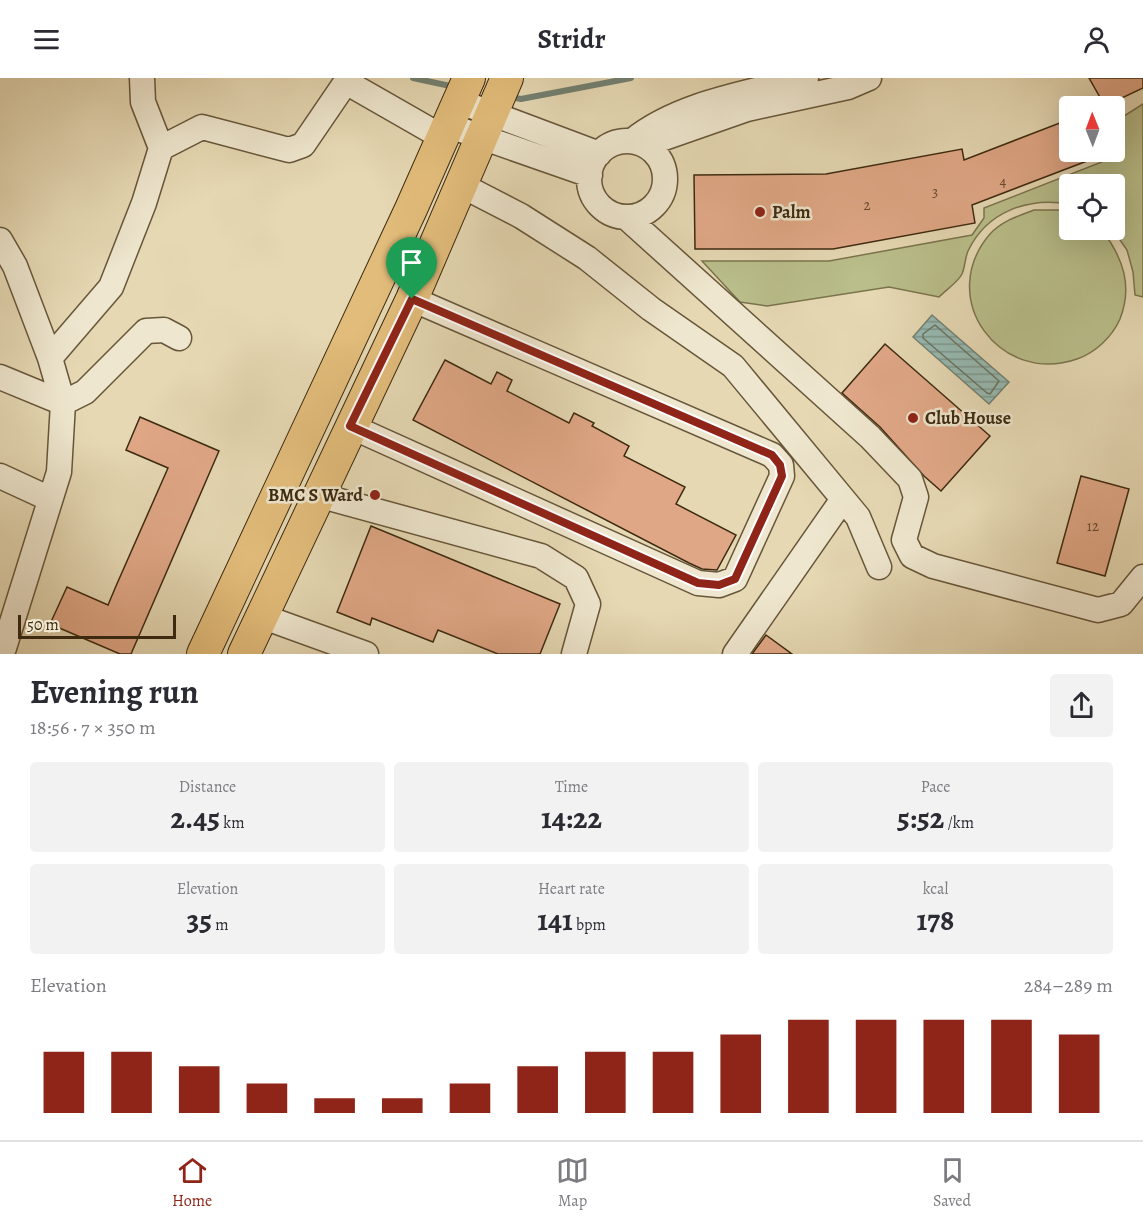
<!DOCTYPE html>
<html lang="en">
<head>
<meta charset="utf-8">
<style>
	body { margin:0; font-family:Alegreya,serif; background:#f2f2f3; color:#2b2b33; height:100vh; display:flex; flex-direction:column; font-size:22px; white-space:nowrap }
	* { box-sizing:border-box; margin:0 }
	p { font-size:20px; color:#7c7c81 }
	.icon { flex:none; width:33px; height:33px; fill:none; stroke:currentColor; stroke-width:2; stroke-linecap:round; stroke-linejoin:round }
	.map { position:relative; height:576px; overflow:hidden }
	.sheet { display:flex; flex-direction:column; background:#fff; flex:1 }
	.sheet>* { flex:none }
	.needle { width:39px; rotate:359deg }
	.fabs { position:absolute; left:1059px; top:18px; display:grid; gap:12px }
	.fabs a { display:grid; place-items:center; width:66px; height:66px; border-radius:6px; background:#fff; box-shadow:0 6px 24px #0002; font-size:30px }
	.scale { position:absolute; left:18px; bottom:15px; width:158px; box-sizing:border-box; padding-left:6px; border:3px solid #3d2a10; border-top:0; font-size:16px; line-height:21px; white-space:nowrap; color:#3d2a10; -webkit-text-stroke:4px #eee6ce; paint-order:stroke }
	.pin { position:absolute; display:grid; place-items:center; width:51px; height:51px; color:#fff; margin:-62px -26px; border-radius:50% 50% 50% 0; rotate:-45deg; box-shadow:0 0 6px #0007 }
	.pin .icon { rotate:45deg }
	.round { display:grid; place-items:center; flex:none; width:63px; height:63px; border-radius:6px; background:#f2f2f3 }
	.summary { display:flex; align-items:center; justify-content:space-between; height:102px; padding:0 30px }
	h1 { font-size:33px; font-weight:700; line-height:45px }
	.stats { display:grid; grid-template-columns:repeat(3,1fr); gap:9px; height:102px; padding:6px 30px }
	.stats div { display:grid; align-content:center; border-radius:6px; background:#f2f2f3; text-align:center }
	.stats b { font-size:30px; font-weight:700 }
	.stats small { font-size:16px; font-weight:400 }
	.stats p { font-size:16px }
	.chart { height:168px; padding:12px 30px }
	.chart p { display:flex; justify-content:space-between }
	.chart svg { width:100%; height:108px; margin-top:6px; stroke:#8f2418; stroke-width:6 }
	header { display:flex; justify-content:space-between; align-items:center; height:78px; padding:0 30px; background:#fff; font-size:27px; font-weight:700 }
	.tabs { display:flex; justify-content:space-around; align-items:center; height:84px; border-top:2px solid #e1e1e2; background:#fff; font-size:16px; color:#7c7c81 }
	.tabs a { display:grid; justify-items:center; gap:3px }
	.tabs .current { color:#8f2418 }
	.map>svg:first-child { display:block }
</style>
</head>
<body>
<header><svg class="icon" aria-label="menu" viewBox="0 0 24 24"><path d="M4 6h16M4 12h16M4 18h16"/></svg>Stridr<svg class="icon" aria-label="person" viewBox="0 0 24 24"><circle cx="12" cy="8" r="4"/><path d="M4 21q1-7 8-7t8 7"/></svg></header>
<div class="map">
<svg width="1143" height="576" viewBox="0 0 1143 576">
	<defs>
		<pattern id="water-rules" width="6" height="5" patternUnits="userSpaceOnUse" patternTransform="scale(1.5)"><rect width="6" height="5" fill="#96b9b1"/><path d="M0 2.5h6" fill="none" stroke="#7c978f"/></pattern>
	</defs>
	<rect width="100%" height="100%" fill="#e5d8b3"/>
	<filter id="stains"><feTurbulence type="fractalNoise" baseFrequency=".00333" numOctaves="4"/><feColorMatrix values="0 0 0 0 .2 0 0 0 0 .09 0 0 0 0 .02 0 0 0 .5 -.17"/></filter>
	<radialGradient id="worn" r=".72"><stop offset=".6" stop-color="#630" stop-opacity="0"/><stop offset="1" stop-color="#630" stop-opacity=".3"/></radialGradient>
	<path fill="#b9be8a" stroke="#7b744d" stroke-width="1.5" d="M1143 26V219L1135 217 1133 194 1127 172 1113 152 1114 106H1070L1069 126C1029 119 987 133 968 173 965 180 965 189 962 196 958 204 946 212 939 219L889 209 767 228 740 224 702 183H829L972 157 984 140V130L1112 80 1124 38Z
		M1034 132H1058L1069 135 1070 152H1102C1123 180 1133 208 1120 241 1112 259 1095 275 1077 281 1000 308 935 220 990 156 1002 143 1018 138 1034 132Z"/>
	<path fill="url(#water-rules)" stroke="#728071" stroke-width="1.5" d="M932 237 1009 304 989 326 913 259Z"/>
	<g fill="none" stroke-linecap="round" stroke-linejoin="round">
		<path stroke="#6a7260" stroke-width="1.5" d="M935 247 999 303 990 316 987 315 923 260V256Z"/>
		<path stroke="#728071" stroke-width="6" d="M413 0 455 9
			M510 19 521 21 631 0"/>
	</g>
	<path fill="#e0a786" stroke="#3d2a10" stroke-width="1.5" d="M1089 0H1143V10L1105 28Z
		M1070 41V74L1108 75 972 127 975 145 833 171H695L694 97 826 96 962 71 964 82Z
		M885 266 990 358 941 413 924 398 880 349 842 315Z
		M445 282 491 306 497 294 512 302 507 313 569 345 574 335 594 345 592 348 629 368 624 378 685 409 676 426 736 457 717 492 702 491 689 485 413 342Z
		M140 339 219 373 131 576H120L50 546 67 509 108 527 116 508 168 390 126 372Z
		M1081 398 1129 411 1105 498 1057 485Z
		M371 448 560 526 540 576H498L438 552 433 564 372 540 370 547 337 534Z
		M766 557 792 576H752Z"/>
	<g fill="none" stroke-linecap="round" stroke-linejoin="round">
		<g stroke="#675639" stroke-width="27">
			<path id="minor" d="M142 0 143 24 161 70 202 49 289 72 303 67 346 4 442 59
				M458 23 599 76
				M447 47 590 97
				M632 63C679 25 748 15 806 0
				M589 101a38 38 0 1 1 76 0a38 38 0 1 1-76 0Z
				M644 67 747 31 848 9 869 0
				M461 107 521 138 587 180 651 231 733 288 858 439 879 489
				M626 139 870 359 910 401 916 419 904 462 912 478 933 488 1098 532 1121 526 1143 499
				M0 162 15 188 50 280 63 325 59 394 4 570
				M50 280 111 209 144 125 161 70
				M0 299 63 325 85 314 146 253 164 252 179 260
				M350 348 698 505 719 507 735 501 782 398 781 387 772 377 412 221
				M0 398 50 421
				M318 417 541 478 576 500 588 526 574 576
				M261 538 366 576
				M735 576 843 421"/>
		</g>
		<g stroke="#3d2a10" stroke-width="34">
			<path id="major" d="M203 576 411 131 469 0
				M244 576 412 221 507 0"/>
		</g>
		<use href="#minor" stroke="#eee6ce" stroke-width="24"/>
		<use href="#major" stroke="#e2bc7a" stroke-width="32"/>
	</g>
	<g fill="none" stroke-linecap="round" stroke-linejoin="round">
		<g stroke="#fff" stroke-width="12">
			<path id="route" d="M412 221 772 377 780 387 782 398 735 501 719 507 698 505 350 348Z"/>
		</g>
		<use href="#route" stroke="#8f2418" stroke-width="8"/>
	</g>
	<g fill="#8f2418" stroke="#eee6ce" stroke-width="2">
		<circle cx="760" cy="134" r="6"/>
		<circle cx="913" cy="340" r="6"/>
		<circle cx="375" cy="417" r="6"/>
	</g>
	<g text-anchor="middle" stroke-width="5" stroke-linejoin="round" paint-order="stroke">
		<g font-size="15" fill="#66492e">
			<text x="1003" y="108">4</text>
			<text x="935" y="119">3</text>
			<text x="867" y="132">2</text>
			<text x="1093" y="453">12</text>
		</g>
		<g font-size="18" font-weight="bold" fill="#3d2a10" stroke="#eee6ce" text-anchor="start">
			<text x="772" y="140">Palm</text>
			<text x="925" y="346">Club House</text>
			<text x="363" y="423" text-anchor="end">BMC S Ward</text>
		</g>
	</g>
	<rect width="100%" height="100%" filter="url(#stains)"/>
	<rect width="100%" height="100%" fill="url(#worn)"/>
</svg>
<div class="fabs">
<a><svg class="needle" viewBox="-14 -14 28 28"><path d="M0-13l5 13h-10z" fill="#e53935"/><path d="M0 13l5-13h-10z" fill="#7c7c81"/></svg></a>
<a><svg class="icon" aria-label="locate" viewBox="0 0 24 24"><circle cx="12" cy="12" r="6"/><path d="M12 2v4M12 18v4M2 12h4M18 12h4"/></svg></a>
</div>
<div class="scale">50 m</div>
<div class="pin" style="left:412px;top:221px;background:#1e9e55"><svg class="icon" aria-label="arrive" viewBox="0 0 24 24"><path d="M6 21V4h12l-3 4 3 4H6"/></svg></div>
</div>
<section class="sheet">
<div class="summary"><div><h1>Evening run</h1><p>18:56 · 7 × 350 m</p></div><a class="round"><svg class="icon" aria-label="share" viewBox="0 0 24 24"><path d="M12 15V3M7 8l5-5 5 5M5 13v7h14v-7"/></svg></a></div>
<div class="stats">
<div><p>Distance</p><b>2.45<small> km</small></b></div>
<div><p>Time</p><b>14:22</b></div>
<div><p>Pace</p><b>5:52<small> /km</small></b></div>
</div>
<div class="stats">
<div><p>Elevation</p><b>35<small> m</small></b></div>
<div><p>Heart rate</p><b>141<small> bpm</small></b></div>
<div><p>kcal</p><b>178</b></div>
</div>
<div class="chart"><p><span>Elevation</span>284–289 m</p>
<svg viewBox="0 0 160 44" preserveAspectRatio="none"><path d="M5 44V19M15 44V19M25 44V25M35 44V32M45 44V38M55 44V38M65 44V32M75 44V25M85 44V19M95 44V19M105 44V12M115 44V6M125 44V6M135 44V6M145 44V6M155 44V12"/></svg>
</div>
</section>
<nav class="tabs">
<a class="current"><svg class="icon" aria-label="home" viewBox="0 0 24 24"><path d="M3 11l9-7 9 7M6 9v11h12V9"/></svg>Home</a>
<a><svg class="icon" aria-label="map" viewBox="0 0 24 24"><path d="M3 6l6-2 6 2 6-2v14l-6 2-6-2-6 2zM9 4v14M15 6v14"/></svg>Map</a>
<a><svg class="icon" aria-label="saved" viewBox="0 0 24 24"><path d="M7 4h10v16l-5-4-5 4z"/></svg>Saved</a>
</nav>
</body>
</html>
